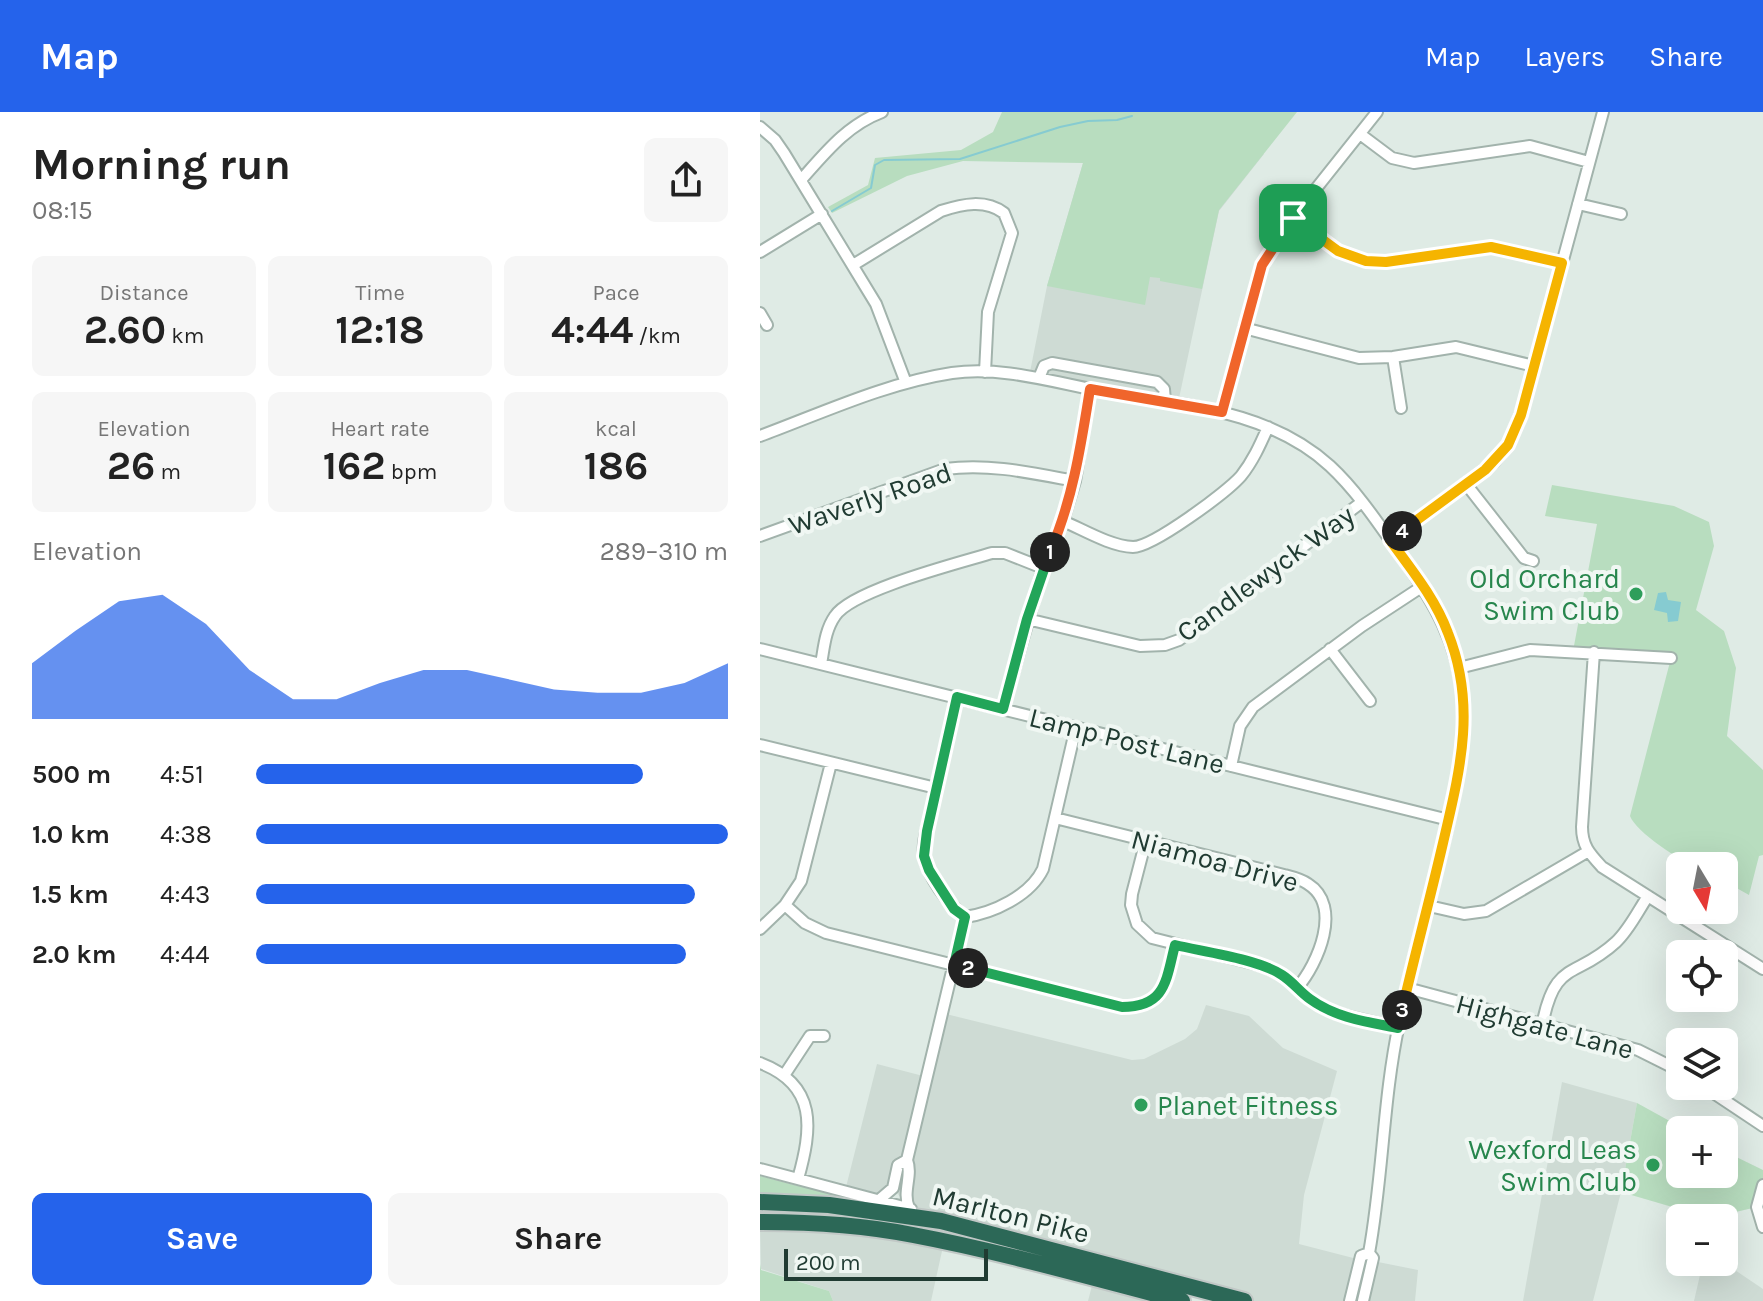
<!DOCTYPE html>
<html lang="en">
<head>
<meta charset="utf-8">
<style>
	body { margin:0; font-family:Karla,sans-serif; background:#f6f6f6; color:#222; height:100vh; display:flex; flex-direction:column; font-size:30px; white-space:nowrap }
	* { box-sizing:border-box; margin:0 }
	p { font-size:26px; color:#767676 }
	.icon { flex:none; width:44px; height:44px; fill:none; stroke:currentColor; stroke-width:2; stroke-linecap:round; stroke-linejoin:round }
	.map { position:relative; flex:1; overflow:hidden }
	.details { display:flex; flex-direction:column; background:#fff; width:760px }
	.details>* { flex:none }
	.needle { width:52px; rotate:170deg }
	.tools { position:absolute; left:906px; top:740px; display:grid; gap:16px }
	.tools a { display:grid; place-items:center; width:72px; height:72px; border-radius:12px; background:#fff; box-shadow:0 8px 32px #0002; font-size:40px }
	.scale { position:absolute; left:24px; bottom:20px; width:204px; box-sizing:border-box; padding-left:8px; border:4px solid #203b32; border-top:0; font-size:22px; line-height:28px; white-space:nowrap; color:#203b32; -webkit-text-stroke:6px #f0f7f3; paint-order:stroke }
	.pin { position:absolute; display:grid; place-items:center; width:68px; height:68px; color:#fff; margin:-34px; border-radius:16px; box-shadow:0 4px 12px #0006 }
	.km { position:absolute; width:40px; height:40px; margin:-20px; border-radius:50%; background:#222; color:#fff; font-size:22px; line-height:40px; text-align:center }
	.round { display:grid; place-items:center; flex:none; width:84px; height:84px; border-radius:12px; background:#f6f6f6 }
	.overview { display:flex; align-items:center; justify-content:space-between; height:136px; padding:0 32px }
	h1 { font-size:44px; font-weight:700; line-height:60px }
	.figures { display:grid; grid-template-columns:repeat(3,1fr); gap:12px; height:136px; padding:8px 32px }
	.figures div { display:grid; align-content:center; border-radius:12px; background:#f6f6f6; text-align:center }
	.figures b { font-size:40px; font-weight:700 }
	.figures small { font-size:22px; font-weight:400 }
	.figures p { font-size:22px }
	.chart { height:224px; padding:16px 32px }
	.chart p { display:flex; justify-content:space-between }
	.chart svg { width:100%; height:144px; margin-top:8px; fill:#2563eb; opacity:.7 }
	.button { display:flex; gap:16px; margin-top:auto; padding:16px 32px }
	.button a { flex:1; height:92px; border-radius:12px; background:#2563eb; color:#fff; font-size:32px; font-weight:700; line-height:92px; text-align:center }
	.button a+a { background:#f6f6f6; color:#222 }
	ul { padding:0 32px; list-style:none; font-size:26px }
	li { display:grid; grid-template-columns:128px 96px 1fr; align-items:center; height:60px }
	li i { height:20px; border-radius:10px; background:#2563eb }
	header { display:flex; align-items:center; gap:48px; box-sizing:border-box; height:112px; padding:0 40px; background:#2563eb; color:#fff }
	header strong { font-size:38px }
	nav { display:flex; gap:44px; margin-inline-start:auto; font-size:28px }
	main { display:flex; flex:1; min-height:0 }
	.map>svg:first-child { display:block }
</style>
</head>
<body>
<header>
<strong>Map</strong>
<nav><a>Map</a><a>Layers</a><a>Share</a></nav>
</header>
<main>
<section class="details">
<div class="overview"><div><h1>Morning run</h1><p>08:15</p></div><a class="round"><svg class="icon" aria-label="share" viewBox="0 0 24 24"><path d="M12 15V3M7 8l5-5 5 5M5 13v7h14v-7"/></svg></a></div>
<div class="figures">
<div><p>Distance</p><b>2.60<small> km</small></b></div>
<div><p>Time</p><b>12:18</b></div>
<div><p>Pace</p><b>4:44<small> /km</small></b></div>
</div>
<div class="figures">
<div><p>Elevation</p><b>26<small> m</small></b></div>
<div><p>Heart rate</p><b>162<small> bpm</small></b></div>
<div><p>kcal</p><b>186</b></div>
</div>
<div class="chart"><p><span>Elevation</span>289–310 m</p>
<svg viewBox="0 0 160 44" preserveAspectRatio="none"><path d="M0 44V27L10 17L20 8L30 6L40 15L50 29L60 38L70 38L80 33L90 29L100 29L110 32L120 35L130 36L140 36L150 33L160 27V44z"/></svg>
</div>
<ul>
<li><b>500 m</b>4:51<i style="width:82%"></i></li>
<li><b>1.0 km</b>4:38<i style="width:100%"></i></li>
<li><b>1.5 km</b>4:43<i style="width:93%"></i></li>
<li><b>2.0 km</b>4:44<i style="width:91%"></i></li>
</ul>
<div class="button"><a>Save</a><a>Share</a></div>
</section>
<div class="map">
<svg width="1003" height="1189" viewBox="0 0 1003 1189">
	<rect width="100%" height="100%" fill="#dfebe5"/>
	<path fill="#cedbd4" d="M504 42 459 99 418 291 269 265 287 174 323 51Z
		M446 893 489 904 523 936 577 959 544 1083 539 1132 601 1148 590 1189H484L149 1096 133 1076 119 1088 85 1079 117 952 167 965 182 901 372 948 384 947 425 927 437 917Z
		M802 970 877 991 861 1080 833 1189H763Z
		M3 1109 184 1130 171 1189H73L69 1179 1 1157 0 1114Z
		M613 1149 658 1158 655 1189H603Z
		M943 1150H963L1003 1177V1189H934Z
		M334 1166 422 1189H328Z"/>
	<path fill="#b8ddbf" d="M242 0H537L459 98 442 177 400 169V166L390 165 385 193 287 174 323 51 203 49 147 64 72 101 68 95 108 73 115 46 201 38 233 20Z
		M792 373 914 394 949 410 954 434 936 498 964 519 976 556 967 624 1003 658V743L999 744 989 783 964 769V754C956 754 945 756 937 754 921 750 876 720 870 704L911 546 813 539 837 412 785 404Z
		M877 991 926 1018H920V1062H964V1039L1003 1058V1073L997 1095 950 1106 861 1080Z
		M0 1064 38 1074 45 1072 116 1092 0 1084Z
		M0 1097H30L147 1109 332 1153 0 1102Z
		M0 1152 1 1158 69 1179 73 1189H0Z"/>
	<path fill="#86cbd1" d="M906 480 908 488 921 490 918 509 908 510 907 501 894 498 898 481Z
		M912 1047H920V1062H938V1072L912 1071Z"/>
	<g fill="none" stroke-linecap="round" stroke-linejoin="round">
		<path stroke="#86cbd1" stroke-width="2" d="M72 99 111 76 115 53 124 48 200 47 300 15 328 9 357 8 372 4"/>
		<g stroke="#a2b3ac" stroke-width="14">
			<path id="minor" d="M0 15 15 28 24 41 116 192 146 271
				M600 22 632 46 654 51 770 34 829 50
				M41 68C65 41 87 13 122 0
				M818 92 861 102
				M533 106 578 139 606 149 626 150 731 135 802 151
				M0 140 62 102
				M93 153 181 99C203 92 225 87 244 101L252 121 228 200 225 260
				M0 201 7 213
				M484 216 599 246 633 245 696 235 774 254
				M633 245 641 296
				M279 266 284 254 292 251 397 270 404 277 405 289
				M462 300 502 153 543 93 617 0
				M0 324C62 301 126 271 192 261 242 254 292 270 341 279 420 293 508 297 570 354 598 380 620 414 642 445 673 489 699 532 703 588 707 632 696 673 687 716 672 782 652 846 639 912 623 986 623 1065 609 1141L613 1146 603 1189
				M706 372 764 446 773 449
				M303 409C324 418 350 434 373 435 393 435 467 380 481 364 493 349 500 333 508 315
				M0 424 185 357C229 351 272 361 315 369
				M630 428 734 350 748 333 763 296 843 0
				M267 507 380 534 405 533 419 528 602 390
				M0 537 689 708
				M570 537 610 589
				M834 540 822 715C822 734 830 742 842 755L1003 857
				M61 552C64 536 65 518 75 504 92 478 199 451 232 441H245L283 456
				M699 556 770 538 911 546
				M197 585C188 624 179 662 171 701 168 714 162 730 164 744 168 765 188 792 205 805
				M243 597 283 456 303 409 315 369 330 277
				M0 633 176 676
				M471 654 480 614 493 595 602 514 663 474
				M295 706 524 763C532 765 541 767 548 772 583 794 558 852 537 876
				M386 728 372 782 371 793 377 812 392 826 503 854 522 863 551 888 575 901 638 916
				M25 793 45 811 66 821 362 895C406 895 406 868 415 833
				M669 794 704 802 726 799 827 740
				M205 805C233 801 270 784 283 757L316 615
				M0 817 25 793 41 769 71 651
				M954 842 962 831
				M647 876 878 938 920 959
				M782 914C795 846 815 868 856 830 869 818 878 799 888 784
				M0 951C58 973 52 1017 38 1067
				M25 962 50 924H64
				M943 974 1003 1014
				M0 1057 151 1097
				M1003 1073 997 1095 1003 1115
				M119 1088 133 1076 138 1053 147 1048
				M149 1096C142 1079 153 1064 147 1048L205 805
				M590 1189 601 1144 609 1141"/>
		</g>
		<g stroke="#c1c8c6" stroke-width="20">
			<path id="highway" d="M0 1090 69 1093 181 1109 484 1189
				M0 1110C51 1110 103 1113 153 1123 243 1140 333 1166 422 1189"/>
		</g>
		<use href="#minor" stroke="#fff" stroke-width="10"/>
		<use href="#highway" stroke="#2c6857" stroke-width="16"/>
	</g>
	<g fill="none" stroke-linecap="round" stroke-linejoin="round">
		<g stroke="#fff" stroke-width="16">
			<path id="split-1" d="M290 440C313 387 321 333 330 277L462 300 502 153 533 106"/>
		</g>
		<g stroke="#fff" stroke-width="16">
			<path id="split-2" d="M208 856 194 853 205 805 194 797 185 783 169 758 164 744 167 719 197 585 243 597 267 507 290 440"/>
		</g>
		<g stroke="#fff" stroke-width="16">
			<path id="split-3" d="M208 856 362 895C406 895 406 868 415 833 445 840 498 847 522 863 533 870 540 880 550 887 576 906 608 910 638 916L642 898"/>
		</g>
		<g stroke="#fff" stroke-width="16">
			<path id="split-4" d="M642 898C655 842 670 787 683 731 700 658 717 594 688 521 675 486 651 457 630 428L642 419"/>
		</g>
		<g stroke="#fff" stroke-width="16">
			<path id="split-5" d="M533 106 578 139 606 149 626 150 731 135 802 151 761 303 748 333 725 358 642 419"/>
		</g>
		<use href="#split-1" stroke="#f0652b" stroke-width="10"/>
		<use href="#split-2" stroke="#22a559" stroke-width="10"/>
		<use href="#split-3" stroke="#22a559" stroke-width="10"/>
		<use href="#split-4" stroke="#f5b400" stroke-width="10"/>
		<use href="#split-5" stroke="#f5b400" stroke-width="10"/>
	</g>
	<g fill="#2e9e5b" stroke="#f0f7f3" stroke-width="3">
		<circle cx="876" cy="482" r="8"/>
		<circle cx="381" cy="993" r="8"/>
		<circle cx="893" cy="1053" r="8"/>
	</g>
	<g text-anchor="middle" stroke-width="8" stroke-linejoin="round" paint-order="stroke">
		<g font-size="28" fill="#203b32" stroke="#f0f7f3">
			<text transform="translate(110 386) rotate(-19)" y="10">Waverly Road</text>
			<text transform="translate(505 461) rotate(-36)" y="10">Candlewyck Way</text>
			<text transform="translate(367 628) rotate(14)" y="10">Lamp Post Lane</text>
			<text transform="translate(455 748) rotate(15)" y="10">Niamoa Drive</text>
			<text transform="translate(785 914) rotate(15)" y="10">Highgate Lane</text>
			<text transform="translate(251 1102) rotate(14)" y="10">Marlton Pike</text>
		</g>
		<g font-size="28" fill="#27864d" stroke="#f0f7f3" text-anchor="end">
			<text x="860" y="476">Old Orchard<tspan x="860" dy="32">Swim Club</tspan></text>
			<text x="397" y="1003" text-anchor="start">Planet Fitness</text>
			<text x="877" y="1047">Wexford Leas<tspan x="877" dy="32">Swim Club</tspan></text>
		</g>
	</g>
</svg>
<div class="tools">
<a><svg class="needle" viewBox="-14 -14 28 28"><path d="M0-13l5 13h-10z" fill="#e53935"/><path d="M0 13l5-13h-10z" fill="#767676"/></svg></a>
<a><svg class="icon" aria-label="locate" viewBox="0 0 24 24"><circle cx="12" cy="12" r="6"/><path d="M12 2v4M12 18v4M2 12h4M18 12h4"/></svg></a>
<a><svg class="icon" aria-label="layers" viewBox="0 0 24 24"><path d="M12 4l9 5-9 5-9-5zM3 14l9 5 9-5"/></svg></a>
<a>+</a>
<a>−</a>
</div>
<div class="scale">200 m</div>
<div class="pin" style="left:533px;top:106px;background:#1e9e55"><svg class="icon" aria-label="arrive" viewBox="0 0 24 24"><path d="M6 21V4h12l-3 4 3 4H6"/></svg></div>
<b class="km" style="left:290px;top:440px">1</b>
<b class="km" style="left:208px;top:856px">2</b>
<b class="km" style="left:642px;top:898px">3</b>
<b class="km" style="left:642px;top:419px">4</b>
</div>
</main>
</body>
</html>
